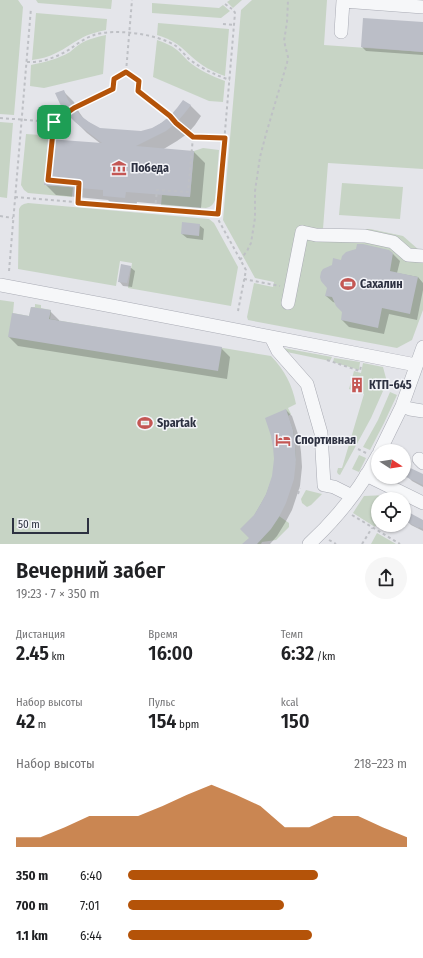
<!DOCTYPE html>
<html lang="ru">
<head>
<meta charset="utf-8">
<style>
	body { margin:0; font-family:"Fira Sans Condensed",sans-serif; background:#f6f6f6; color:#202124; height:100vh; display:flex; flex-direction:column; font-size:15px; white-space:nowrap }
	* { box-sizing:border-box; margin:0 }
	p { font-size:13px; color:#757577 }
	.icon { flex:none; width:22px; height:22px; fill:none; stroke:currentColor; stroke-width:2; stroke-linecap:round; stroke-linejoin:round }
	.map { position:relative; height:544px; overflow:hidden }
	.drawer { display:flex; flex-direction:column; background:#fff; flex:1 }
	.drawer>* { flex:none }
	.needle { width:26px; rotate:102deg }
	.fabs { position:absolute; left:371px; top:444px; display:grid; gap:8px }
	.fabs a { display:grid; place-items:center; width:40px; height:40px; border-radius:50%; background:#fff; box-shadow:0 1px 3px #0004; font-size:20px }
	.scale { position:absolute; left:12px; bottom:10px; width:77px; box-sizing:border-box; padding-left:4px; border:2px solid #2d3141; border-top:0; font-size:11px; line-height:14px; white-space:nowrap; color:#2d3141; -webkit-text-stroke:3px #f3f4f8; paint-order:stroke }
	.pin { position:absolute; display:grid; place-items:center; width:34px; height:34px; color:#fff; margin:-17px; border-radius:8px; box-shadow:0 2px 6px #0006 }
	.round { display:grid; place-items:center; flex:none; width:42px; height:42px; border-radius:21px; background:#f6f6f6 }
	.summary { display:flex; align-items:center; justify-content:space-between; height:68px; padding:0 16px }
	h1 { font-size:22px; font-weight:600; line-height:30px }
	.stats { display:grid; grid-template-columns:repeat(3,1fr); gap:6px; height:68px; padding:4px 16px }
	.stats div { display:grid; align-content:center }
	.stats b { font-size:20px; font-weight:600 }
	.stats small { font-size:11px; font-weight:400 }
	.stats p { font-size:11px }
	.chart { height:112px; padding:8px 16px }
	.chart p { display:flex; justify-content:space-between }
	.chart svg { width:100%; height:72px; margin-top:4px; fill:#b45309; opacity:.7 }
	ul { padding:0 16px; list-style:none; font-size:13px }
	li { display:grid; grid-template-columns:64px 48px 1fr; align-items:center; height:30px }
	li i { height:10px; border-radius:5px; background:#b45309 }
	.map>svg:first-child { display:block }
</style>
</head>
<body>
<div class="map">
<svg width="423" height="544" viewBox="0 0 423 544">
	<rect width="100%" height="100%" fill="#e4e5ea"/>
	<path fill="#c7d4c5" d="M0 0H18L23 7 14 115 0 114Z
		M36 0H112L111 9 38 3Z
		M230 0H242L233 8 227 2Z
		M252 0H327L324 45 423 52V169L328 163 323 229H370L403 236 419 250H423V310L412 340 397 348 248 320 247 317 254 283 273 287 274 282 255 278 223 220 241 10Z
		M152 3 219 8 223 5 230 11 221 18 152 13Z
		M36 13 107 19 106 30C97 32 88 34 80 39 72 43 65 49 56 53 48 57 40 59 32 60Z
		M158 23 229 29 225 76C213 72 202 66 192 57 187 53 183 48 177 44 171 40 164 37 157 35Z
		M106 35 103 74 44 88 30 86 31 65C45 62 58 59 70 52 73 49 76 47 80 44 88 39 97 37 106 35Z
		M157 40C163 42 171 45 177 50 181 53 184 57 188 61 199 70 211 76 225 81L223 102 209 101 153 77Z
		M0 122 13 123 7 198 0 197Z
		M26 134 41 135 48 139 44 185 73 187 72 197 28 193 24 190 21 185Z
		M203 148 219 150 215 200C213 205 211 207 206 208L161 205 162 195 190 197 194 151Z
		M342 183 403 187 400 219 339 215Z
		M28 203 209 219 214 223 238 267 231 306 128 288 132 263 120 261 116 286 18 269 19 209C21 205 23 204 28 203Z
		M0 300 14 302 13 313 29 316 31 307H35V304L41 305V308L51 310 50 319 271 356C285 371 292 384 296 404L288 408 291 414 288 416 293 430 295 445 296 460 279 516 289 523V527L276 540 262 542 261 544H0Z
		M283 348 332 357 330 361 282 351Z
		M334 358 360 362 359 370 333 362Z
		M363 363 383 367 387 382 371 418 340 475 338 474 337 472 338 468H342L364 394 349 389 354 371 361 373Z
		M390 392 397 395 384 423 370 450 363 447 378 420Z
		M359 455 366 458 359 472 352 469Z
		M306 490 322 494 311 505 307 507 302 503 301 499Z
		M387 495 392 499H378V521L375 527 353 513 364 496Z
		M377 533 396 544H371Z"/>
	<path fill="#0003" d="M423 23V55L366 51 362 47Z
		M63 91 74 102 79 112 84 119 99 129 141 132 152 129 190 105 201 116 195 125 187 134 177 141 162 150 194 152 205 163 201 208 137 202 136 208 115 207 108 200 56 195 45 184 101 144 87 133 76 122Z
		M199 225 204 229 203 240 187 238 182 234Z
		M393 254 400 261 397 273 418 277 423 283V290L417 320 389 314 384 334 349 327 342 320 343 312 336 303 333 302 326 296 341 261Z
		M130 267 135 271 132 287 123 286 119 281Z
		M50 311 59 320V322L221 348 230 357 227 379 18 346 9 337 30 317Z
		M286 410 292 416 299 437 301 452 302 467 300 486 292 510 285 523 277 536 270 544H244L250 538 254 516 266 495 273 476Z
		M404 452 409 457 404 467Z
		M423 476V487L412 481 408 477Z
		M407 521H423V531L411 525Z"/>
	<path fill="#bbbec7" d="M363 18 423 22V52L361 47Z
		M64 90 68 100 74 108 81 116 89 122 100 128 141 131 152 128 161 123 170 116 177 108 183 100 191 105 184 114 176 123 166 131 136 146 194 151 190 197 126 192 125 198 103 196V190L44 185 48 139 102 143 75 122 67 114 60 104 55 93Z
		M182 222 200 224 199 236 181 234Z
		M357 244H363L389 250 393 253 390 271 418 277 410 314 382 308 378 328 341 320 342 312 336 306 332 297 325 296 327 288 321 281 320 277 321 272 323 269 332 265 333 258 341 260 342 256 346 252 356 249Z
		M121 264 131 266 127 283 118 282Z
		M31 307 51 310 49 319 222 347 218 371 8 337 12 313 29 316Z
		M286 409 293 430 295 445 296 460 294 479 286 503 279 517 271 529 257 544H242L249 538 240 529 254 515 260 505 266 494 272 476 274 459 273 447 271 436 265 418Z
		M404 465 423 474V485L404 476Z
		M410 513 423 520V529L419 527 418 528 406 521Z"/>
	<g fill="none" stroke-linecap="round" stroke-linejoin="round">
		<g stroke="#a9abb4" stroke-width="14">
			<path id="minor" d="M341 32 343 1 423 7
				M0 285 117 307 416 365
				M288 303 302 232 316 235 365 236 393 242 408 255 423 256
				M271 337 278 351 307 384 321 433 324 485 334 487 352 496
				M402 406 410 409 423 411
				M380 451 402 406 423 347
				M419 459 423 463
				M366 475 423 503
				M309 544C336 519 361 488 378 455"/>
		</g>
		<path stroke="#bec0c5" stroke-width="2" stroke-dasharray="3 3" stroke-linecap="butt" d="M225 4 232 9
			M234 11 235 13 218 214 219 221 246 270 238 311
			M223 24 234 25
			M27 62C42 63 57 57 70 49 77 44 85 38 94 35 114 28 158 34 176 46 181 50 185 55 189 59 202 69 215 75 230 80
			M126 72 139 81 138 91 170 116 176 123 193 137 225 138
			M126 72 132 0
			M0 118 54 122 74 108 113 89 114 79 126 72
			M54 122 48 181 79 183 78 203
			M15 197 218 214
			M155 209 157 190 188 192 193 137
			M0 216 13 218
			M240 260 247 251 251 243 255 218V191L260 157 266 134 287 63 288 57 284 41 287 22 288 0
			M9 271 31 8
			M244 279 280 286
			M327 360 360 371 361 366
			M358 449 366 453
			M298 494 300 488
			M352 515 400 544
			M329 540 336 544
			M362 544 372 528"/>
		<use href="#minor" stroke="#f6f7f9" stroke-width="13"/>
	</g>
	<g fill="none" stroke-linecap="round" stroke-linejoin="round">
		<g stroke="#fff" stroke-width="8">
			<path id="route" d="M126 72 139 81 138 91 170 116 176 123 193 137 225 138 218 214 78 203 79 183 48 180 54 122 74 108 113 89 114 79Z"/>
		</g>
		<use href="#route" stroke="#b45309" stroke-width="5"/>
	</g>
	<defs>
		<g id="museum-bare" transform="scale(1.2)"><path d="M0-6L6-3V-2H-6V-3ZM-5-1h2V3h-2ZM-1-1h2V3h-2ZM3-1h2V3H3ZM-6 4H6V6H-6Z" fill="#c45754" stroke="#f3f4f8" stroke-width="2.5" paint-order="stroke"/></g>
		<g id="stadium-bare" transform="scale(1.2)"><path d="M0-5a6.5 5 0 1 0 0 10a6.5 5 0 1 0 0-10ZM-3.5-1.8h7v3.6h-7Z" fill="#c45754" stroke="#f3f4f8" stroke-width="2.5" paint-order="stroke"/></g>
		<g id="building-bare" transform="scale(1.2)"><path d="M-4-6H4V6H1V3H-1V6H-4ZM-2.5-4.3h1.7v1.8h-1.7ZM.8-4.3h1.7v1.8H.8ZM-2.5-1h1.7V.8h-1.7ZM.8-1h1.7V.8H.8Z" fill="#c45754" stroke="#f3f4f8" stroke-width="2.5" paint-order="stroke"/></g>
		<g id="hotel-bare" transform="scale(1.2)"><path d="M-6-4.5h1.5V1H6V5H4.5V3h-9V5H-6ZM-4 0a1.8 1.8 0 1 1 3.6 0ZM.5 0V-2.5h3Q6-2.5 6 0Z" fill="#c45754" stroke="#f3f4f8" stroke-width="2.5" paint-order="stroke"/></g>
	</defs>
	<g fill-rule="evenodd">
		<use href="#museum-bare" x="119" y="168"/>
		<use href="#stadium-bare" x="348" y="284"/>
		<use href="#building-bare" x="357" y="385"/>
		<use href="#stadium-bare" x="145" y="423"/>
		<use href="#hotel-bare" x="283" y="440"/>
	</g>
	<g text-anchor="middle" stroke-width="3" stroke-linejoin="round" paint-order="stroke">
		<g font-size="12" font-weight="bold" fill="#2d3141" stroke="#f3f4f8" text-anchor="start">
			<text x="131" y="172">Победа</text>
			<text x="360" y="288">Сахалин</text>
			<text x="369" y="389">КТП-645</text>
			<text x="157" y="427">Spartak</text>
			<text x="295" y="444">Спортивная</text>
		</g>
	</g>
</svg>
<div class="fabs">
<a><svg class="needle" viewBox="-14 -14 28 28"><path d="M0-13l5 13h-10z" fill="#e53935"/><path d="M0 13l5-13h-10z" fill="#757577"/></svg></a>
<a><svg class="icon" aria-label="locate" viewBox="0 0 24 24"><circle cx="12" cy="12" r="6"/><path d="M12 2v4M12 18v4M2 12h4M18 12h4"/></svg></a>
</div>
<div class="scale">50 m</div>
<div class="pin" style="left:54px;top:122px;background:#1e9e55"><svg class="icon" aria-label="arrive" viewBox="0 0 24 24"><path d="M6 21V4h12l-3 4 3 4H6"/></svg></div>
</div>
<section class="drawer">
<div class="summary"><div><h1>Вечерний забег</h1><p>19:23 · 7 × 350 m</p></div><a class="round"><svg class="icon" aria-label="share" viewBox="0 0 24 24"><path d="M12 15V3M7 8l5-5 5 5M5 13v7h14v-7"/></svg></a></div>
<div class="stats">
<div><p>Дистанция</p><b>2.45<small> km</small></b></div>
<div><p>Время</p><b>16:00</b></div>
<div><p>Темп</p><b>6:32<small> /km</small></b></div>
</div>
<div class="stats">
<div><p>Набор высоты</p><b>42<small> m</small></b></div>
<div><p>Пульс</p><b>154<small> bpm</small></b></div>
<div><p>kcal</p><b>150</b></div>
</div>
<div class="chart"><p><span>Набор высоты</span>218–223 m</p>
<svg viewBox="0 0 160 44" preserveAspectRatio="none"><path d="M0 44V38L10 38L20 32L30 25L40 25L50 25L60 19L70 12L80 6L90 12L100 19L110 32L120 32L130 25L140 25L150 32L160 38V44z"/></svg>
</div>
<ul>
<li><b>350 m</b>6:40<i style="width:68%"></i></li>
<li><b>700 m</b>7:01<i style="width:56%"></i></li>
<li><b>1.1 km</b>6:44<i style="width:66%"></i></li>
</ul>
</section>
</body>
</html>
